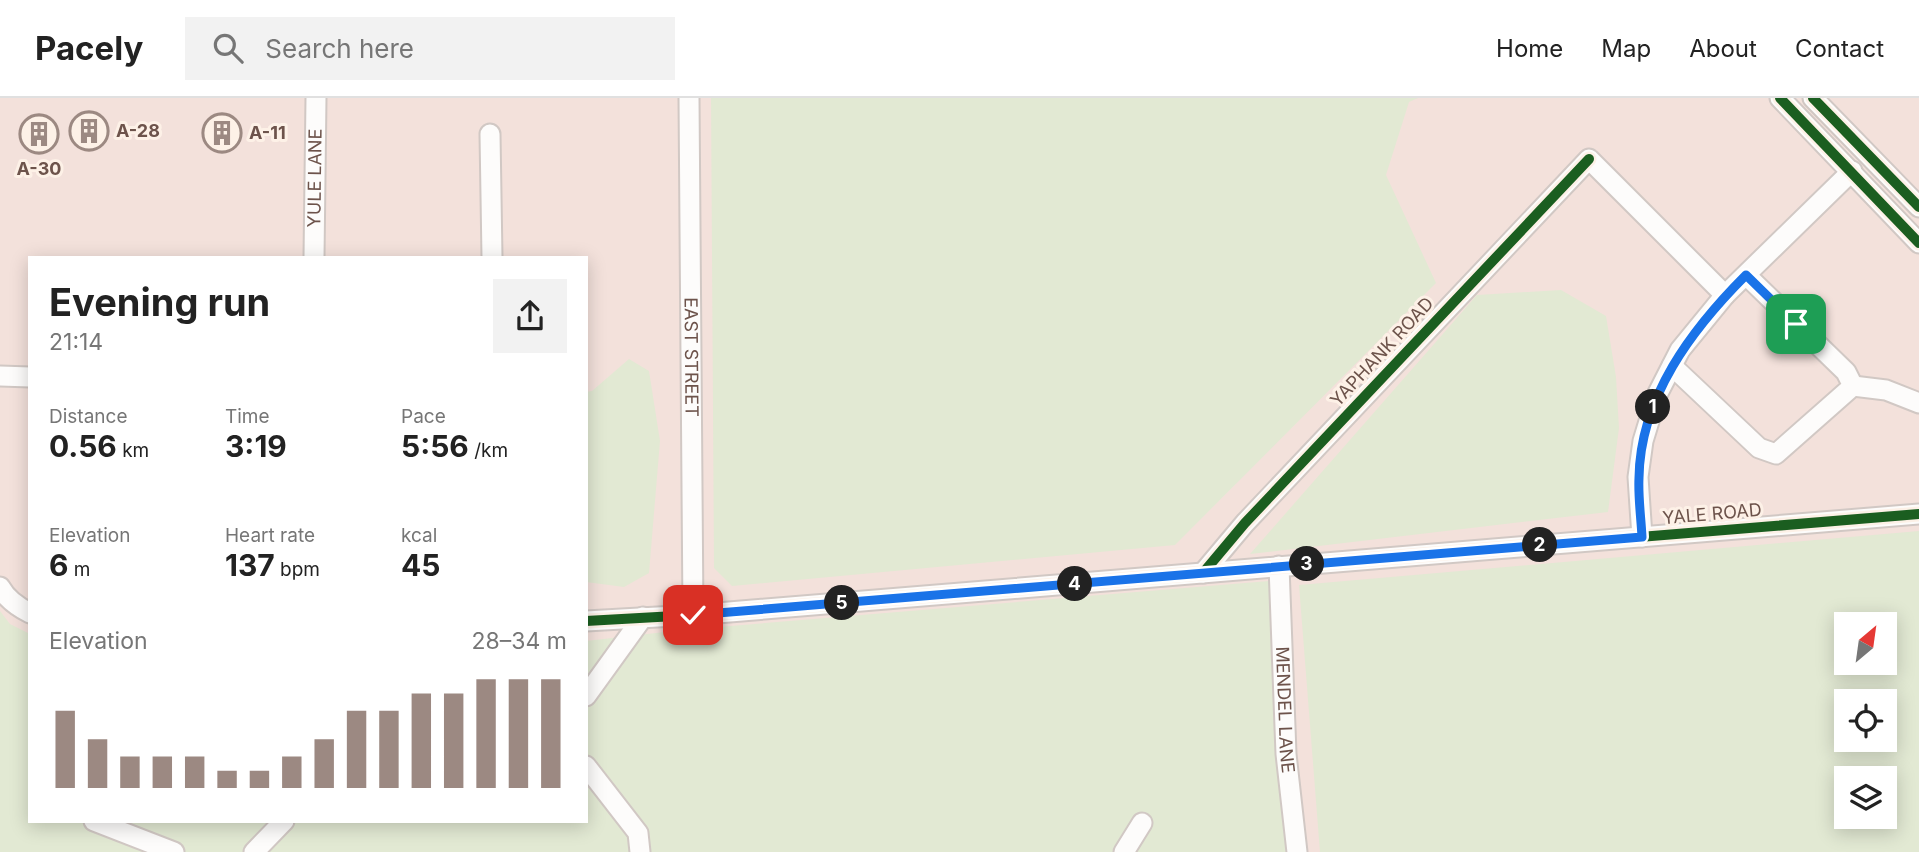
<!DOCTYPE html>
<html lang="en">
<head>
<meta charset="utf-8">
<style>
	body { margin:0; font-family:Inter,sans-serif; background:#f2f2f2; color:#222; height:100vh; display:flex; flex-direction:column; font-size:26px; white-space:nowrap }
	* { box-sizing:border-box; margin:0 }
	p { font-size:23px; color:#767676 }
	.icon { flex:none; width:38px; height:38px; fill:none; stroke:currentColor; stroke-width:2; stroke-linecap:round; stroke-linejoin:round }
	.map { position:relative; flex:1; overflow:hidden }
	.side { position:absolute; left:28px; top:158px; width:560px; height:567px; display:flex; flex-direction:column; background:#fff; border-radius:0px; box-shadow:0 4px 18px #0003 }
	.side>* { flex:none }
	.needle { width:46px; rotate:29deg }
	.tools { position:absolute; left:1834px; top:514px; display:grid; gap:14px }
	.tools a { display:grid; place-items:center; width:63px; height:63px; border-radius:0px; background:#fff; box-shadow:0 4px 18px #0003; font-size:35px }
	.pin { position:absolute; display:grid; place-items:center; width:60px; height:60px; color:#fff; margin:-30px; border-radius:14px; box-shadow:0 4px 10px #0006 }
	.km { position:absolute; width:35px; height:35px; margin:-18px; border-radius:50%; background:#222; color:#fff; font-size:19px; line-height:35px; text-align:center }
	.round { display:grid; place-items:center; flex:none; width:74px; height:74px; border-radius:0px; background:#f2f2f2 }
	.overview { display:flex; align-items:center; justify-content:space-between; height:119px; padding:0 21px }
	h1 { font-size:38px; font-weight:700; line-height:52px }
	.stats { display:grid; grid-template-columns:repeat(3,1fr); gap:10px; height:119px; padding:7px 21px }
	.stats div { display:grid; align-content:center }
	.stats b { font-size:30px; font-weight:700 }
	.stats small { font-size:19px; font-weight:400 }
	.stats p { font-size:19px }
	.chart { height:196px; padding:14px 21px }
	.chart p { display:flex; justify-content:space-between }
	.chart svg { width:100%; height:126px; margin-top:7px; stroke:#9c8982; stroke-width:6 }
	header { display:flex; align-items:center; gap:42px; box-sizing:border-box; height:98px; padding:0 35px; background:#fff; border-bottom:2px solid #e0e0e0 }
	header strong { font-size:33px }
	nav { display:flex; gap:38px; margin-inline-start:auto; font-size:24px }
	.search { width:490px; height:63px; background:#f2f2f2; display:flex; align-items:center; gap:18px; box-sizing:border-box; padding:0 24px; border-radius:0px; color:#767676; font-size:26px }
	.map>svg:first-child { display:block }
</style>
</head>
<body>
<header>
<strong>Pacely</strong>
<div class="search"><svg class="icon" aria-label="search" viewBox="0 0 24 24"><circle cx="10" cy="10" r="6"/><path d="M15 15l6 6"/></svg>Search here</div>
<nav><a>Home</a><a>Map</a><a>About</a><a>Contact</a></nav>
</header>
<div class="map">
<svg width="1919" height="754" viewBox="0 0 1919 754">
	<rect width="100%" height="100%" fill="#f3ede7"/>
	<path fill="#f3e1db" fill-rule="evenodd" d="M0 0H1919V754H0ZM30 159H586V723H30ZM1846 527H1885V565H1846ZM1846 604H1885V642H1846ZM1846 681H1885V719H1846Z"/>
	<path fill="#e2e9d3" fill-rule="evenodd" d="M711 0H1418L1409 4 1386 77 1436 185 1175 447 732 488 714 470Z
		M1561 192 1606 218 1616 279 1619 330 1608 414 1250 456 1477 197Z
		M629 261 649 273 660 343 649 475 624 489 586 484V294L592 293Z
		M1919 433V754H1320L1299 487ZM1846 527H1885V565H1846ZM1846 604H1885V642H1846ZM1846 681H1885V719H1846Z
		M1269 483 1287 754H0V513L10 526 30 536V723H586V543L682 532Z"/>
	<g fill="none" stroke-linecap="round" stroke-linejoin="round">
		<g stroke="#d1c8c4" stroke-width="23">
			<g id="minor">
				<path id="s1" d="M689 0 693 517"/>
				<path d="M1780 0 1919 145"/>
				<path d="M1813 0 1919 109"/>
				<path d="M490 36 492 159"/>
				<path id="s2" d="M314 159 316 0"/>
				<path d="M1672 268 1759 350 1776 356 1853 288 1846 274 1746 177"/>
				<path d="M0 278 30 279"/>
				<path d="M1853 288 1886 292 1919 305"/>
				<path d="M1642 439 1638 379 1643 343 1657 297 1680 252 1725 197"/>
				<path id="s3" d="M1279 468 1286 656 1297 754"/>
				<path d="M1203 475 1245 425 1589 61 1725 197 1852 73"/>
				<path d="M0 489C6 500 18 509 30 515"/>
				<path d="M586 523 693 517 1919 416"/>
				<path d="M586 598 643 519"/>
				<path d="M586 668 638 735 640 754"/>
				<path d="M94 723 174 754"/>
				<path d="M254 754 284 723"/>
				<path d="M1124 754 1142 725"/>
			</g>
		</g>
		<use href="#minor" stroke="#fdfcfb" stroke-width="19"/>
		<g stroke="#fdf1e7" stroke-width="15">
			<path id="cycleway" d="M1780 0 1919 145
				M1813 0 1919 109
				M1203 475 1245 425 1589 61
				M586 523 693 517 1919 416"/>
		</g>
		<use href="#cycleway" stroke="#1b5e20" stroke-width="10"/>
	</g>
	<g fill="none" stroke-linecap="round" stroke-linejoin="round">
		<g stroke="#fff" stroke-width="14">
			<path id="route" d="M693 517 1642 439C1641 419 1638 399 1639 380 1640 299 1692 231 1746 177L1796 226"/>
		</g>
		<use href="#route" stroke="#1a73e8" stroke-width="9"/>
	</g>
	<defs>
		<g id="building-ring" transform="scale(2.0125)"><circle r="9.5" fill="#fdf1e7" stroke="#9c8982" stroke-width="1.5"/><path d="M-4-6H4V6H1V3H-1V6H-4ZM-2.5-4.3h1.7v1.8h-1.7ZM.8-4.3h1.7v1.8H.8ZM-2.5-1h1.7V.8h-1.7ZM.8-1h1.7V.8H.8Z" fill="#9c8982"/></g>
	</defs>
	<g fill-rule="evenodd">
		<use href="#building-ring" x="89" y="33"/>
		<use href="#building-ring" x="222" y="35"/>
		<use href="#building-ring" x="39" y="36"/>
	</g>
	<g text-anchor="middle" stroke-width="6" stroke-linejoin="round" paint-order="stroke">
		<g font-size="18" font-weight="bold" fill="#6d534b" stroke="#fdf1e7" text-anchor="start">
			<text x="116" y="39">A-28</text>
			<text x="249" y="41">A-11</text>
			<text x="39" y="77" text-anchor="middle">A-30</text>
		</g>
		<g font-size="18" fill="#6d534b" stroke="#fdf1e7">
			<text dy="6" stroke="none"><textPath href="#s2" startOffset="79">YULE LANE</textPath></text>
			<text transform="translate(1382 254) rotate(-47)" y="6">YAPHANK ROAD</text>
			<text dy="6" stroke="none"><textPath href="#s1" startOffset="259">EAST STREET</textPath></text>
			<text transform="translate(1712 416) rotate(-5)" y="6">YALE ROAD</text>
			<text dy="6" stroke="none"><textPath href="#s3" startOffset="144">MENDEL LANE</textPath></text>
		</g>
	</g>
</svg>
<div class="tools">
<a><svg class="needle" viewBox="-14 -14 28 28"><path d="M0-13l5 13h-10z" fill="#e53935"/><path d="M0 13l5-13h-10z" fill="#767676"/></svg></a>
<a><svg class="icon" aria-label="locate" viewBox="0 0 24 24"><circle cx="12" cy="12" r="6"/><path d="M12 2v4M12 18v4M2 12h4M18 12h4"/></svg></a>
<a><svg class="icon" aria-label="layers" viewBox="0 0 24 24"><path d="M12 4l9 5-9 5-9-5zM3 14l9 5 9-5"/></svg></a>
</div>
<div class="pin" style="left:1796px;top:226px;background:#1e9e55"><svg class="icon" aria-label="arrive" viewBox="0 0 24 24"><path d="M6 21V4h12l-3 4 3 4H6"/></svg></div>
<div class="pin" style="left:693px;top:517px;background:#d93025"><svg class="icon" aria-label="check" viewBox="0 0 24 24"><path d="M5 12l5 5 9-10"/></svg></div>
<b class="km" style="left:1653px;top:309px">1</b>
<b class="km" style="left:1540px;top:447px">2</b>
<b class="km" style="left:1307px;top:466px">3</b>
<b class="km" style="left:1075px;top:486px">4</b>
<b class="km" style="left:842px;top:505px">5</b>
<section class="side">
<div class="overview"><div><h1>Evening run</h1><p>21:14</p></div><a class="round"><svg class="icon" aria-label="share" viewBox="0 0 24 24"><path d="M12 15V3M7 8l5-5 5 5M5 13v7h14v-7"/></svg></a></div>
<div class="stats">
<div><p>Distance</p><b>0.56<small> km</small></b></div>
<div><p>Time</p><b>3:19</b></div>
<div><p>Pace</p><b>5:56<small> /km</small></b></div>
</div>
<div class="stats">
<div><p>Elevation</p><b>6<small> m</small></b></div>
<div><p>Heart rate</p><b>137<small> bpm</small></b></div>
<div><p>kcal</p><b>45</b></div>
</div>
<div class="chart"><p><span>Elevation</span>28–34 m</p>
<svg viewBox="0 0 160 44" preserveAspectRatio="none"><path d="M5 44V17M15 44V27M25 44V33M35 44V33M45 44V33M55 44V38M65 44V38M75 44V33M85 44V27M95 44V17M105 44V17M115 44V11M125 44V11M135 44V6M145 44V6M155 44V6"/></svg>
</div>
</section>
</div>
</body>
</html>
